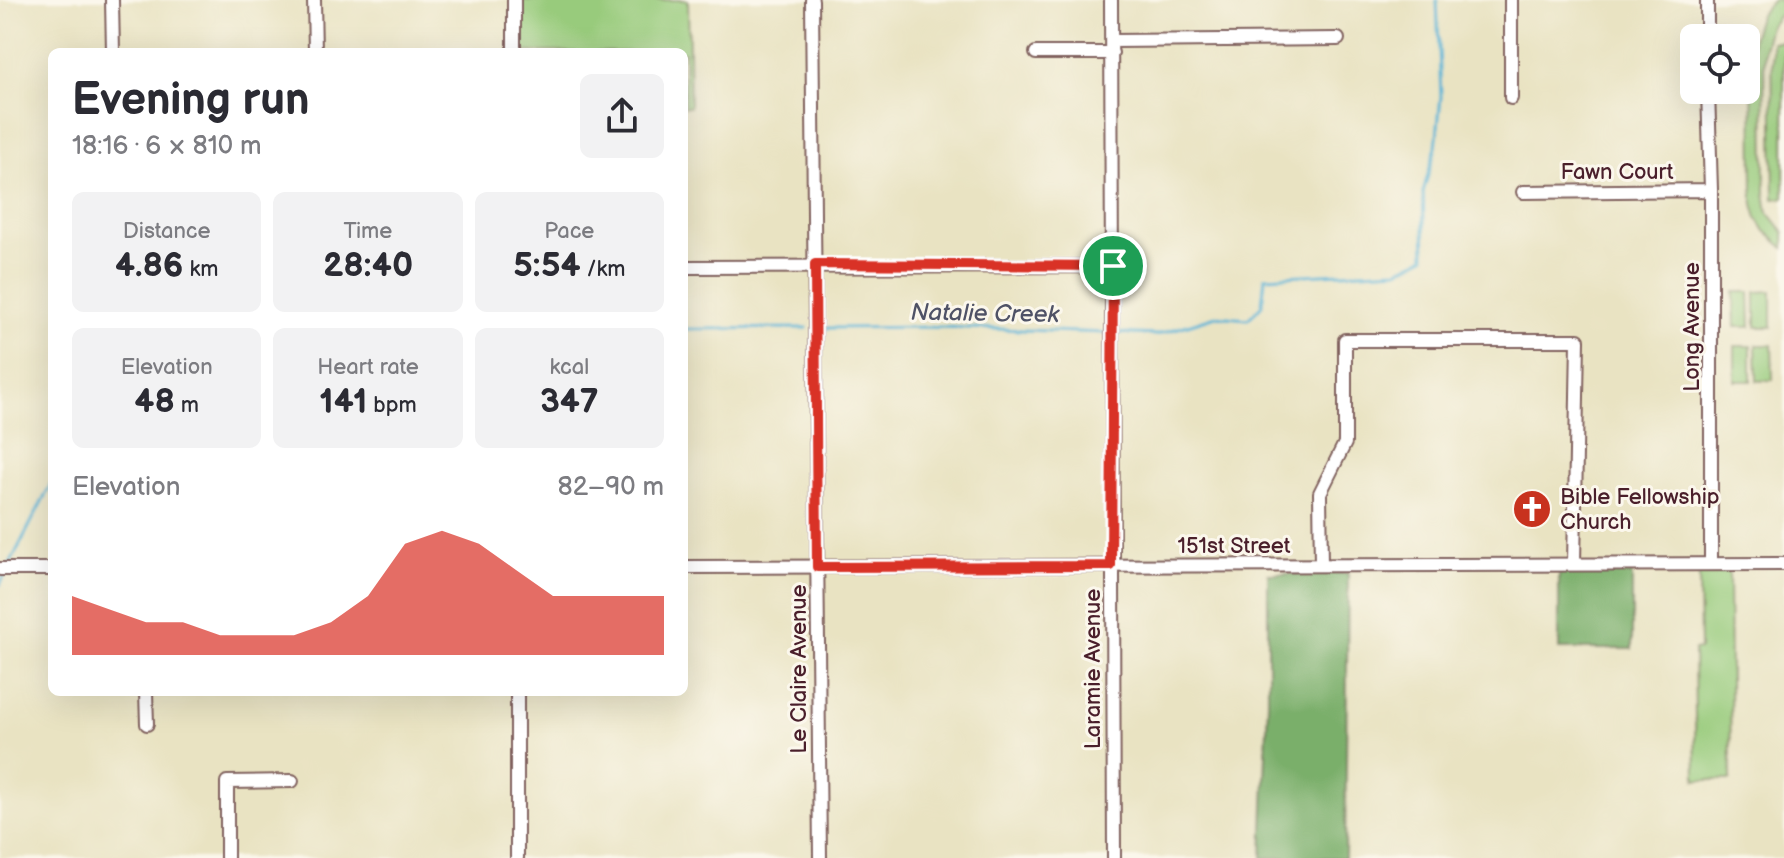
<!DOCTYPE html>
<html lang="en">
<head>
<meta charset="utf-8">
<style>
	body { margin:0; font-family:"Balsamiq Sans",sans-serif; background:#f2f2f3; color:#2b2b33; height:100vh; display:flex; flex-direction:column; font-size:30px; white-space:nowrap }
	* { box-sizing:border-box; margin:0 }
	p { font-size:26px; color:#7c7c81 }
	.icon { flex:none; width:44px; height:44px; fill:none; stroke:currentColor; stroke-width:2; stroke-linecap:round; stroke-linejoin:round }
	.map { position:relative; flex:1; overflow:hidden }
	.panel { position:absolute; left:48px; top:48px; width:640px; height:648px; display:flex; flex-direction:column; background:#fff; border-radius:12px; box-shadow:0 8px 32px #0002 }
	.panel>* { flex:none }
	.buttons { position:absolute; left:1680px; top:24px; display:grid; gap:16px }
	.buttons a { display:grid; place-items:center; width:80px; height:80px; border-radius:12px; background:#fff; box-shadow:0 8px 32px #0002; font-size:40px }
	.pin { position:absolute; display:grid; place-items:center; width:68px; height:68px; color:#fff; margin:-34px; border:4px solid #fff; border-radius:50%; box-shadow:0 2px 8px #0007 }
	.round { display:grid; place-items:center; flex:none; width:84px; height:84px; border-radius:12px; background:#f2f2f3 }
	.summary { display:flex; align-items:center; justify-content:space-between; height:136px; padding:0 24px }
	h1 { font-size:44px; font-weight:800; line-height:60px }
	.stats { display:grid; grid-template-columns:repeat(3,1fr); gap:12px; height:136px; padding:8px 24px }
	.stats div { display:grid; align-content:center; border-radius:12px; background:#f2f2f3; text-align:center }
	.stats b { font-size:34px; font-weight:800 }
	.stats small { font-size:22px; font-weight:400 }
	.stats p { font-size:22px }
	.chart { height:224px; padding:16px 24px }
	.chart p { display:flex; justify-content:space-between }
	.chart svg { width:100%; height:144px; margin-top:8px; fill:#d93025; opacity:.7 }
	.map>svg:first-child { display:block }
</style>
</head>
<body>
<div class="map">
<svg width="1784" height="858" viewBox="0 0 1784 858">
	<rect width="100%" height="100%" fill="#fbf7ec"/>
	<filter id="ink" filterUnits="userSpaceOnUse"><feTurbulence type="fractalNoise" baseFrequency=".0125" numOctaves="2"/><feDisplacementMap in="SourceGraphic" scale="16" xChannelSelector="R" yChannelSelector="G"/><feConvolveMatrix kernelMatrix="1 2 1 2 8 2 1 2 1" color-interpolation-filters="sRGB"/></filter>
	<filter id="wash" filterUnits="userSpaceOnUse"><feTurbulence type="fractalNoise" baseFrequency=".006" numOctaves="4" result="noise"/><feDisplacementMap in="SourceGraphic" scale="32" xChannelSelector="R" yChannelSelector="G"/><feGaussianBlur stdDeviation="1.8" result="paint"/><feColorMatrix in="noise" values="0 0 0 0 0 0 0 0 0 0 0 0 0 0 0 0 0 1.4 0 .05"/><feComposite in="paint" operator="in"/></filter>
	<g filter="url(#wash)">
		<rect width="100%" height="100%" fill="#e9e3c2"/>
		<path fill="#98cb7b" stroke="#717553" stroke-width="2" d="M519 0H688L690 107H684V52H520Z
			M1773 0H1784V10L1770 26 1764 48 1765 193 1768 212 1784 232V248L1765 231 1757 218 1753 204 1752 39 1759 16Z
			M1772 42H1784V198L1774 199Z
			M1772 291V327H1756V292Z
			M1734 292H1750L1751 327H1735Z
			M1756 345H1772L1773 380 1757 381Z
			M1735 346H1751V381H1735Z
			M1699 572H1729L1731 780H1696L1694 650 1700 649Z"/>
		<path fill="#7aaf6b" stroke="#62674b" stroke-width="2" d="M1632 571V649H1559V572Z
			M1348 573 1345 858H1262L1268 702V574Z"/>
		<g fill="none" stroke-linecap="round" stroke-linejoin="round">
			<path stroke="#57b2d5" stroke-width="3" d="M823 328 941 327 1107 333
				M684 329 807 328
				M1115 333 1156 335 1216 316 1248 319 1262 305 1265 277 1398 270 1425 257 1423 192 1436 147 1441 96 1437 0
				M10 564 52 482
				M0 585 5 574"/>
		</g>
	</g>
	<g filter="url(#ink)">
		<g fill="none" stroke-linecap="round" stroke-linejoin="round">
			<g stroke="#826460" stroke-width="16">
				<path id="minor" d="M112 0 113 52
					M314 0 315 52
					M514 0V52
					M812 0 820 858
					M1111 0 1114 858
					M1511 0V98
					M1707 0V38
					M1112 41 1338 39
					M1036 53H1112
					M1708 90 1711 190V564
					M1523 192 1711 190
					M684 267 1113 266
					M1321 565 1320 493 1345 443V340H1578L1574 564
					M684 567 1784 564
					M0 569H52
					M146 692 147 724
					M517 692V858
					M227 858V782L292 781"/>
			</g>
			<use href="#minor" stroke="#fff" stroke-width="12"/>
		</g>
	</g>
	<g fill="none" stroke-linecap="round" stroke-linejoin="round" filter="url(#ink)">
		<g stroke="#fff" stroke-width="16">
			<path id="route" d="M815 264 1113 266 1111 566 817 567Z"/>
		</g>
		<use href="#route" stroke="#d93025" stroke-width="10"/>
	</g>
	<defs>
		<g id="church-disc" transform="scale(2)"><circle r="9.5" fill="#c8321e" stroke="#fbf7ec"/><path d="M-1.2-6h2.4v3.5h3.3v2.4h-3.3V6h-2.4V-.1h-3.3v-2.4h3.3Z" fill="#fff"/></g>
	</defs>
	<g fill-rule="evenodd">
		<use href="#church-disc" x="1532" y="509"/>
	</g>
	<g text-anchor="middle" stroke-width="6" stroke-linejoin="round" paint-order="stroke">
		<g font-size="22" fill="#4a1f2b" stroke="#fbf7ec">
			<text x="1617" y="179">Fawn Court</text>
			<text transform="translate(1691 327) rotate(-90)" y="8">Long Avenue</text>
			<text x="1234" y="553">151st Street</text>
			<text transform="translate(798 669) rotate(-90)" y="8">Le Claire Avenue</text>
			<text transform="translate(1092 669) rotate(-90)" y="8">Laramie Avenue</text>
		</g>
		<g font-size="22" fill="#4a1f2b" stroke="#fbf7ec" text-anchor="start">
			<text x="1560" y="504">Bible Fellowship<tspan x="1560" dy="25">Church</tspan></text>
		</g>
		<g font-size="24" font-style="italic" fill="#4f5266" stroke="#fbf7ec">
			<text transform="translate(985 313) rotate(1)" y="8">Natalie Creek</text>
		</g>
	</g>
</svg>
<div class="buttons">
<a><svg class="icon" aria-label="locate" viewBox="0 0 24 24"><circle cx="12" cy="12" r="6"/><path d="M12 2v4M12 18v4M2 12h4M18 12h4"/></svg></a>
</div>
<div class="pin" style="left:1113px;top:266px;background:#1e9e55"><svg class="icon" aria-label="arrive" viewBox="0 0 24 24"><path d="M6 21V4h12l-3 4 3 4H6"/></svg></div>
<section class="panel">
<div class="summary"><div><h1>Evening run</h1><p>18:16 · 6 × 810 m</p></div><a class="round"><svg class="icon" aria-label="share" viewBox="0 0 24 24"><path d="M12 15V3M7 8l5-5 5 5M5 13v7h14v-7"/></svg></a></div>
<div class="stats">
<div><p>Distance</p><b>4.86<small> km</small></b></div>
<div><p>Time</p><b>28:40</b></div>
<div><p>Pace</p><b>5:54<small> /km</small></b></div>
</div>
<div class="stats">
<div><p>Elevation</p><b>48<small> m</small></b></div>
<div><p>Heart rate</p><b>141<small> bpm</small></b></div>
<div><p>kcal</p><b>347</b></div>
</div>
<div class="chart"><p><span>Elevation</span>82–90 m</p>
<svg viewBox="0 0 160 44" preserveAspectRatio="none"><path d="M0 44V26L10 30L20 34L30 34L40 38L50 38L60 38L70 34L80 26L90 10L100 6L110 10L120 18L130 26L140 26L150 26L160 26V44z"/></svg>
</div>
</section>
</div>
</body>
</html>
